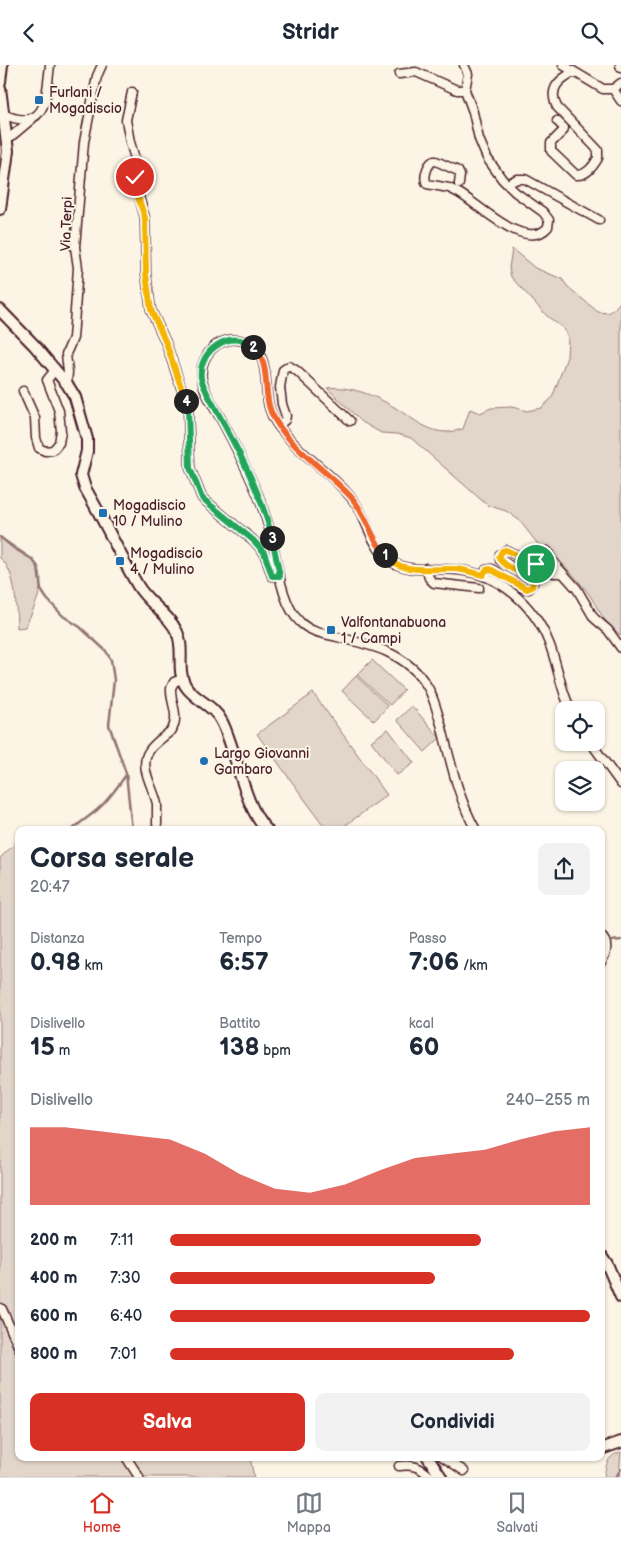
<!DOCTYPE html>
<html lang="it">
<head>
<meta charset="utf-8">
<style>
	body { margin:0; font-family:"Balsamiq Sans",sans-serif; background:#f2f2f3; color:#1f2937; height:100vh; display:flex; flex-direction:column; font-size:19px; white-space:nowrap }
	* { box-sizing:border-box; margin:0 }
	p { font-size:16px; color:#747a83 }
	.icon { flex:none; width:28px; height:28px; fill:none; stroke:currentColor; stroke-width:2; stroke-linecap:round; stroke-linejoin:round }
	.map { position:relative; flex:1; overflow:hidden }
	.panel { position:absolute; left:15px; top:761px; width:590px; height:635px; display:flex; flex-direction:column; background:#fff; border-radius:10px; box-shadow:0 1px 4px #0004 }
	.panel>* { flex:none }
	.buttons { position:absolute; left:555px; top:636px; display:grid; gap:10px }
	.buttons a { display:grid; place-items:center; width:50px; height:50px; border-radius:10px; background:#fff; box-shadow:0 1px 4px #0004; font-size:25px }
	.pin { position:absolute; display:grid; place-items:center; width:42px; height:42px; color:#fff; margin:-21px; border:2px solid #fff; border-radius:50%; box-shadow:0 1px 5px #0007 }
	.km { position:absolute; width:25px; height:25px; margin:-12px; border-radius:50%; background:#222; color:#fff; font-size:14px; line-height:25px; text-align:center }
	.round { display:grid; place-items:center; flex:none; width:52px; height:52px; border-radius:10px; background:#f2f2f3 }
	.headline { display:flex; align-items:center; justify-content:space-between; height:85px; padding:0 15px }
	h1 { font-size:28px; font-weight:700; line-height:38px }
	.metrics { display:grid; grid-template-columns:repeat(3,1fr); gap:8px; height:85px; padding:5px 15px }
	.metrics div { display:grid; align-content:center }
	.metrics b { font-size:25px; font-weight:700 }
	.metrics small { font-size:14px; font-weight:400 }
	.metrics p { font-size:14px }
	.chart { height:140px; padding:10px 15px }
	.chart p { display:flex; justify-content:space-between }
	.chart svg { width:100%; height:90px; margin-top:5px; fill:#d93025; opacity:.7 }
	.cta { display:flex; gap:10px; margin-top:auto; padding:10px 15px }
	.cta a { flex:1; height:58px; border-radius:10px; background:#d93025; color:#fff; font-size:20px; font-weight:700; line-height:58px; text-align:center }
	.cta a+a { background:#f2f2f3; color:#1f2937 }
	ul { padding:0 15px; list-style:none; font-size:16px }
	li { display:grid; grid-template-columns:80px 60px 1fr; align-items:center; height:38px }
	li i { height:12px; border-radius:6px; background:#d93025 }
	header { display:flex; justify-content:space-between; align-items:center; height:65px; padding:0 15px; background:#fff; font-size:22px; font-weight:700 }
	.tab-bar { display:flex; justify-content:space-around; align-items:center; height:70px; border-top:1px solid #e0e1e3; background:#fff; font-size:14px; color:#747a83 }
	.tab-bar a { display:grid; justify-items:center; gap:2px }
	.tab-bar .active { color:#d93025 }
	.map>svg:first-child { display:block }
</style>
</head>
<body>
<header><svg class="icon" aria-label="back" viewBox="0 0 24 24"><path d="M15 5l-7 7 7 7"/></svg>Stridr<svg class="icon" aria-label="search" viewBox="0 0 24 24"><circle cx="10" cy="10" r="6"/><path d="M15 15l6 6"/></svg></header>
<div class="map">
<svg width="621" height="1412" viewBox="0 0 621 1412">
	<rect width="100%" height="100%" fill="#fcf5e5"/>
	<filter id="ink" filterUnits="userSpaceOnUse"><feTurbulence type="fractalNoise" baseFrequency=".02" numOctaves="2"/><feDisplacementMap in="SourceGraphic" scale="10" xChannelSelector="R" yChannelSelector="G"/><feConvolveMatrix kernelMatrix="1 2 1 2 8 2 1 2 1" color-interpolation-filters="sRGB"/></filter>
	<g filter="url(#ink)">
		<path fill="#e2d5ca" stroke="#967a7a" d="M512 184 535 203 562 214 568 222 598 247 608 248 615 243 621 236V571L604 554 589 529 575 512 558 494 537 478 519 455 506 446 487 440 411 373 397 369 381 368 362 357 327 323C349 320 376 331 394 342 411 352 427 367 447 367 452 367 458 365 463 364L470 344 480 348 491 343 512 342 527 346 541 343 552 333 567 292 568 272 564 264 547 251 511 212 509 203Z
			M0 472C9 478 33 492 38 501 47 520 33 545 25 562L17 563C16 543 17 507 0 493Z
			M372 595 404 625 390 640 357 610Z
			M356 611 388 641 374 656 342 626Z
			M313 628 387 730 339 765H327L257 669Z
			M412 641 440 673 425 687 397 655Z
			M388 664 414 698 397 710 371 676Z
			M19 775V1392L250 1393 254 1412H0V793Z
			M621 1387 619 1412H604C606 1399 607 1391 621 1387Z"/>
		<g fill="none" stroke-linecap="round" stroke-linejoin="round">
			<path stroke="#917474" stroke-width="2.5" d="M0 472 15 484 32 494 38 502 41 525 47 534 63 551 80 562 106 586 111 595 114 615 109 660 126 708 132 765
				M72 765C80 757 89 752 97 745 109 735 117 722 126 710
				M612 876 621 875
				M616 1412 621 1404"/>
			<g stroke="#4a1f2b" stroke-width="11">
				<path id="minor" d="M563 0 603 24H613L621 18
					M620 0 621 3
					M399 9 416 7 457 25H465
					M613 24 621 36
					M132 27 126 55 130 77 136 97V121L145 153 146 209 151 245 166 278 188 343 190 403 202 433 253 475 264 487 272 511H280
					M3 49C47 69 46 32 50 0
					M557 56 564 63 563 66 551 78V86L576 110C586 111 593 102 598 93V85L557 42C548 24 559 14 574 7
					M7 75 32 54
					M459 119 460 110 458 106 436 96H433C427 100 423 113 427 119L449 123 457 127C478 138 526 188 548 162L549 155 543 147 515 127 502 114 487 93 479 74 473 47 465 25 468 9 464 0
					M507 119 517 114H525L599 155
					M67 319 68 307 66 289 73 273 74 260 78 203 75 182 84 77 97 11 102 0
					M23 326 35 353 36 373 39 383 45 386 53 385 59 378 61 366 59 346 47 315 55 305
					M278 361 285 355 286 351 282 339 280 322 283 305 289 301 297 306 350 356
					M547 486 552 496 577 524 594 553 608 565 621 583
					M426 503 429 513 434 518 479 523
					M483 510 486 505 492 504 524 523 529 524 533 518 529 512 500 495V489L506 485 554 508H561
					M591 678 621 719
					M157 759C157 753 157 746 157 739 154 723 138 702 149 686 154 678 165 671 172 665 180 649 170 638 171 623L174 617 182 614
					M476 765C458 734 450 694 441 659 437 647 434 632 427 621 407 588 372 580 337 572 324 569 310 567 300 557 279 537 277 490 269 463 266 452 262 441 258 430 247 405 235 380 222 356 215 343 204 328 202 314 201 313 202 303 202 302 204 293 210 284 218 279 227 274 237 273 246 277 273 290 262 322 270 345 273 355 279 363 286 370 306 394 334 410 353 435 367 453 371 481 389 495 407 509 437 502 458 505 500 509 534 540 549 578 558 600 560 624 571 645
					M601 871C609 878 607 889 601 897
					M0 1243 2 1244 19 1283
					M126 1392 139 1412
					M443 1392 464 1406
					M399 1401C413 1399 420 1402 431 1412"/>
			</g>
			<g stroke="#4a1f2b" stroke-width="14">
				<path id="tertiary" d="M0 17 2 0
					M0 23 8 86 0 144
					M0 245 34 280 67 319 75 332 87 374V386L81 410 85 423C104 455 119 489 138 521 148 538 168 548 177 567 185 584 176 604 185 620 194 635 214 640 222 657 237 687 244 743 267 765
					M601 1190 607 1199 621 1232
					M601 1384 621 1377
					M428 1392 441 1412"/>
			</g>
			<use href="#minor" stroke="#fcf5e5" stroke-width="8"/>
			<use href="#tertiary" stroke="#fcf5e5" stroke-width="10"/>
		</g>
	</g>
	<g fill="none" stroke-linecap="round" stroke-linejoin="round" filter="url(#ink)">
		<g stroke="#fff" stroke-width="10">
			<path id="split-1" d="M385 490C401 510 433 503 456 504 465 505 474 508 483 510L486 505 490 504 527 524 532 522 533 516C524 506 505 504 499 492L502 486 506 485 536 499"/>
		</g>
		<g stroke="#fff" stroke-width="10">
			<path id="split-2" d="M253 282C272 299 262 326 271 347 285 380 328 406 352 433 366 450 371 472 385 490"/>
		</g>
		<g stroke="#fff" stroke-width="10">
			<path id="split-3" d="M253 282C232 262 197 286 201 313 202 318 205 323 207 328 232 374 260 422 272 473"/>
		</g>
		<g stroke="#fff" stroke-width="10">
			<path id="split-4" d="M186 336 188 344 190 403 202 433 253 475 264 487 272 511H280L272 473"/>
		</g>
		<g stroke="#fff" stroke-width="10">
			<path id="split-5" d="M135 112 138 132 145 153 146 209 151 245 166 278 186 336"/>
		</g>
		<use href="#split-1" stroke="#f5b400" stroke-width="6"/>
		<use href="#split-2" stroke="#f0652b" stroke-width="6"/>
		<use href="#split-3" stroke="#22a559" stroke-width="6"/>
		<use href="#split-4" stroke="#22a559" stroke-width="6"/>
		<use href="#split-5" stroke="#f5b400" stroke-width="6"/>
	</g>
	<g fill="#1f6fb2" stroke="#fcf5e5" stroke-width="2">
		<rect x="34" y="30" width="10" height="10" rx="2.5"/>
		<rect x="98" y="443" width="10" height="10" rx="2.5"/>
		<rect x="115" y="491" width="10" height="10" rx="2.5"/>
		<rect x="326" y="560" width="10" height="10" rx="2.5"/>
		<circle cx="204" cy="696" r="5"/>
	</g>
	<g text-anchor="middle" stroke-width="4" stroke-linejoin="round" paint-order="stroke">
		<g font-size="14" fill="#4a1f2b" stroke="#fcf5e5" text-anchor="start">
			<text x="49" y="32">Furlani /<tspan x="49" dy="16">Mogadiscio</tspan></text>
			<text x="113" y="445">Mogadiscio<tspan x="113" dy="16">10 / Mulino</tspan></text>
			<text x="130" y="493">Mogadiscio<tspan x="130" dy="16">4 / Mulino</tspan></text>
			<text x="341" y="562">Valfontanabuona<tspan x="341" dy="16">1 / Campi</tspan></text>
			<text x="214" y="693">Largo Giovanni<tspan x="214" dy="16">Gambaro</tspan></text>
		</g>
		<g font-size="14" fill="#4a1f2b" stroke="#fcf5e5">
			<text transform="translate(66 159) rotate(-88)" y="5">Via Terpi</text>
		</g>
	</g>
</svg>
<div class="buttons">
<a><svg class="icon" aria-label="locate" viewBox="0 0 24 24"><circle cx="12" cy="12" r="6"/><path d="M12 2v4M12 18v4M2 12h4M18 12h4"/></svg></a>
<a><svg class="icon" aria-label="layers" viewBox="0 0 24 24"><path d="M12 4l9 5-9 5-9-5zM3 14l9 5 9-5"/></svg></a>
</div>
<div class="pin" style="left:536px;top:499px;background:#1e9e55"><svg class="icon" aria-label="arrive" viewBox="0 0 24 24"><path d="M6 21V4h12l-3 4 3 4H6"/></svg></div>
<div class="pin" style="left:135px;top:112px;background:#d93025"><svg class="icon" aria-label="check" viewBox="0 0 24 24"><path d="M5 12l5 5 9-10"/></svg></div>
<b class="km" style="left:385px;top:490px">1</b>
<b class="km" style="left:253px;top:282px">2</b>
<b class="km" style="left:272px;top:473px">3</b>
<b class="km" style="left:186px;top:336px">4</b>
<section class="panel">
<div class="headline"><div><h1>Corsa serale</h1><p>20:47</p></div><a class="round"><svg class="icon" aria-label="share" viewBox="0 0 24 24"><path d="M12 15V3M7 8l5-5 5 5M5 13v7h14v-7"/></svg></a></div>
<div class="metrics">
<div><p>Distanza</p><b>0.98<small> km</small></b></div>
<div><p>Tempo</p><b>6:57</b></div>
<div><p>Passo</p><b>7:06<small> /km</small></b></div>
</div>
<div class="metrics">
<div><p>Dislivello</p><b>15<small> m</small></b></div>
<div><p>Battito</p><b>138<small> bpm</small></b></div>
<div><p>kcal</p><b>60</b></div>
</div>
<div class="chart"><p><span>Dislivello</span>240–255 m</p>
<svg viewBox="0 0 160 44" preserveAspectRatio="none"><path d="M0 44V6L10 6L20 8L30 10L40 12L50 19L60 29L70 36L80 38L90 34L100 27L110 21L120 19L130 17L140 12L150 8L160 6V44z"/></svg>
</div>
<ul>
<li><b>200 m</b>7:11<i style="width:74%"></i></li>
<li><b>400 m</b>7:30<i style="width:63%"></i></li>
<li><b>600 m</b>6:40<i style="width:100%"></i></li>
<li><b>800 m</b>7:01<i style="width:82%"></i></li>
</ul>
<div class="cta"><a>Salva</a><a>Condividi</a></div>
</section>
</div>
<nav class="tab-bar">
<a class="active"><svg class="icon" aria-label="home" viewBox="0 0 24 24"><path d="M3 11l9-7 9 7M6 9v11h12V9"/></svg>Home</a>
<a><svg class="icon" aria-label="map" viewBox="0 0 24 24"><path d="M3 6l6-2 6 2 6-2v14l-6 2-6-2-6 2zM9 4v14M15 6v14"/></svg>Mappa</a>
<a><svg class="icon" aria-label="saved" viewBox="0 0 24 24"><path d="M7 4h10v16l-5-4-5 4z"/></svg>Salvati</a>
</nav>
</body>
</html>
